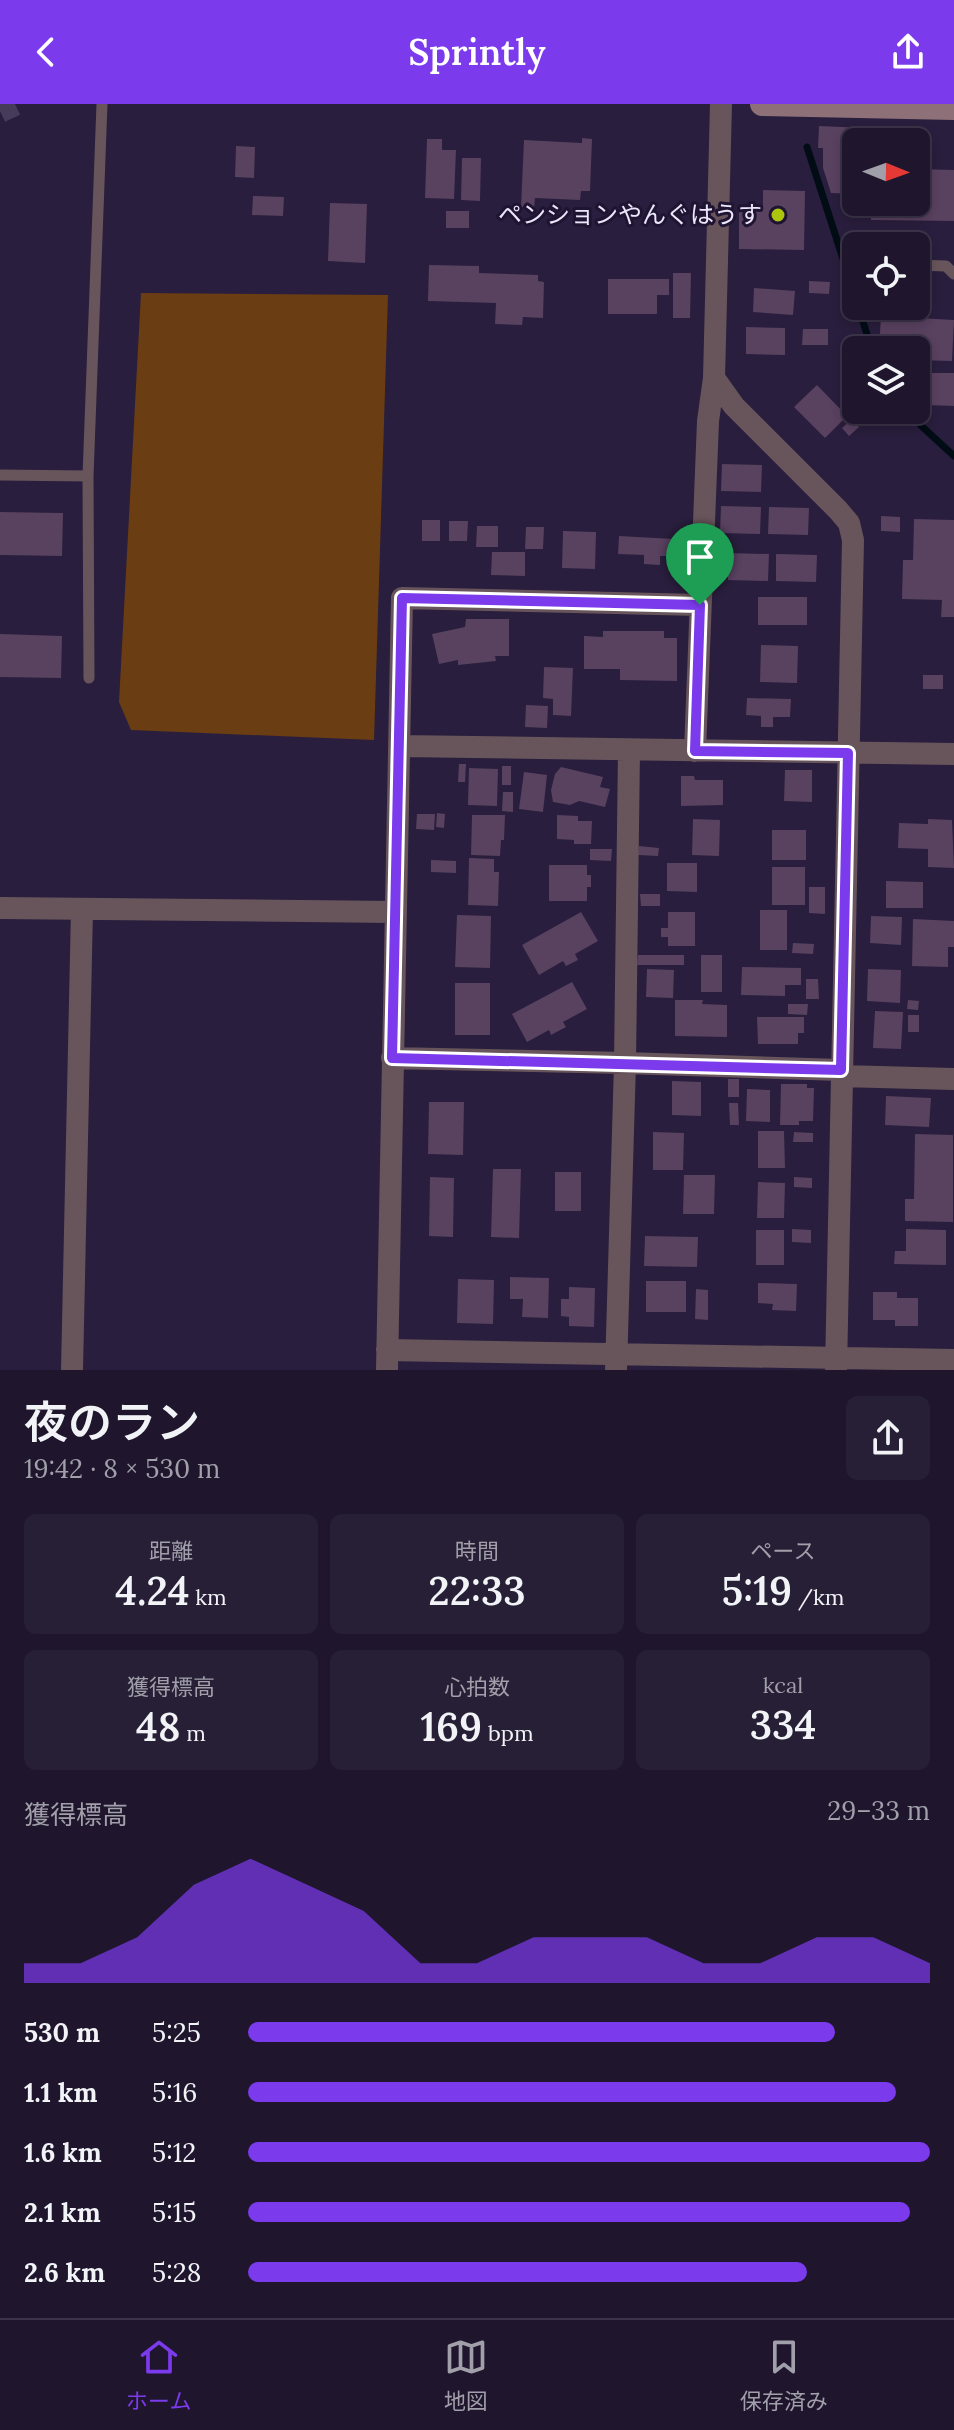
<!DOCTYPE html>
<html lang="ja">
<head>
<meta charset="utf-8">
<style>
	body { margin:0; font-family:Lora,"Noto Sans JP",serif; background:#271f36; color:#f1f3f6; height:100vh; display:flex; flex-direction:column; font-size:30px; white-space:nowrap }
	* { box-sizing:border-box; margin:0 }
	p { font-size:26px; color:#a19faa }
	.icon { flex:none; width:44px; height:44px; fill:none; stroke:currentColor; stroke-width:2; stroke-linecap:round; stroke-linejoin:round }
	.map { position:relative; height:1266px; overflow:hidden }
	.panel { display:flex; flex-direction:column; background:#1f162e; flex:1 }
	.panel>* { flex:none }
	.needle { width:52px; rotate:91deg }
	.buttons { position:absolute; left:842px; top:24px; display:grid; gap:16px }
	.buttons a { display:grid; place-items:center; width:88px; height:88px; border-radius:12px; background:#1f162e; box-shadow:0 4px 12px #0003,0 0 0 2px #3c354a; font-size:40px }
	.pin { position:absolute; display:grid; place-items:center; width:68px; height:68px; color:#fff; margin:-82px -34px; border-radius:50% 50% 50% 0; rotate:-45deg; box-shadow:0 0 8px #0007 }
	.pin .icon { rotate:45deg }
	.round { display:grid; place-items:center; flex:none; width:84px; height:84px; border-radius:12px; background:#271f36 }
	.headline { display:flex; align-items:center; justify-content:space-between; height:136px; padding:0 24px }
	h1 { font-size:44px; font-weight:600; line-height:60px }
	.metrics { display:grid; grid-template-columns:repeat(3,1fr); gap:12px; height:136px; padding:8px 24px }
	.metrics div { display:grid; align-content:center; border-radius:12px; background:#271f36; text-align:center }
	.metrics b { font-size:40px; font-weight:600 }
	.metrics small { font-size:22px; font-weight:400 }
	.metrics p { font-size:22px }
	.chart { height:224px; padding:16px 24px }
	.chart p { display:flex; justify-content:space-between }
	.chart svg { width:100%; height:144px; margin-top:8px; fill:#7c3aed; opacity:.7 }
	ul { padding:0 24px; list-style:none; font-size:26px }
	li { display:grid; grid-template-columns:128px 96px 1fr; align-items:center; height:60px }
	li i { height:20px; border-radius:10px; background:#7c3aed }
	header { display:flex; justify-content:space-between; align-items:center; height:104px; padding:0 24px; background:#7c3aed; color:#fff; font-size:36px; font-weight:600 }
	.tabs { display:flex; justify-content:space-around; align-items:center; height:112px; border-top:2px solid #3c354a; background:#1f162e; font-size:22px; color:#a19faa }
	.tabs a { display:grid; justify-items:center; gap:4px }
	.tabs .on { color:#7c3aed }
	.map>svg:first-child { display:block }
</style>
</head>
<body>
<header><svg class="icon" aria-label="back" viewBox="0 0 24 24"><path d="M15 5l-7 7 7 7"/></svg>Sprintly<svg class="icon" aria-label="share" viewBox="0 0 24 24"><path d="M12 15V3M7 8l5-5 5 5M5 13v7h14v-7"/></svg></header>
<div class="map">
<svg width="954" height="1266" viewBox="0 0 954 1266">
	<rect width="100%" height="100%" fill="#291e3d"/>
	<path fill="#6b3d13" d="M141 189 388 191 374 636 131 626 119 598Z"/>
	<g fill="none" stroke-linecap="round" stroke-linejoin="round">
		<path stroke="#010c15" stroke-width="7" d="M807 43 856 195
			M858 202 872 246
			M904 306 954 352"/>
	</g>
	<path fill="#594160" d="M819 22 865 24 864 38H856V90L831 89 823 64V44H818Z
		M582 34 592 35 590 87H581L580 96 535 94 534 104 521 103 524 36 582 39Z
		M427 35H442V46H456L454 95 425 94Z
		M236 42 255 43 254 74 235 73Z
		M462 54H481L480 97 461 96Z
		M916 65 954 66V117L871 116V98H916Z
		M763 86 805 87 804 146 739 145V106L763 107Z
		M253 92 284 93 283 112 252 111Z
		M330 99 367 100 365 159 328 157Z
		M446 107H469V124H446Z
		M429 161 479 162V169L538 171V177L544 178 543 214 523 213 522 221 495 220 496 199 428 197Z
		M673 169H691L690 214H673Z
		M608 175H669V191H657V210H608Z
		M809 177 830 178 829 190 809 189Z
		M754 184 795 187 793 211 753 208Z
		M881 212 954 216 952 257 916 256V246H879Z
		M746 223 785 224V251L746 250Z
		M803 225H828V241H802Z
		M917 269H954V302L926 301 927 289H916Z
		M817 281 847 312 825 334 794 303Z
		M852 315 859 323 849 332 842 324Z
		M722 360 762 361 761 388 721 387Z
		M721 402 761 403 760 430 720 429Z
		M769 403 809 404 808 431 768 430Z
		M0 408 63 409 62 452 0 451Z
		M881 412 900 413V428L881 427Z
		M914 415 954 416V513H941L942 496 902 495 903 456H913Z
		M422 416H440V437H422Z
		M449 417H468L467 437H449Z
		M477 422H498V443H476Z
		M526 423H544L543 445H525Z
		M563 427 596 428 595 465 562 464Z
		M619 432 674 435 673 452H660V461L644 460V451L618 450Z
		M492 448H525V472L491 471Z
		M728 449 769 450 768 477 728 476Z
		M776 450 817 451 816 478 776 477Z
		M758 493H807V521H758Z
		M466 515H509V552H495L496 557 458 561V556L439 560 432 530 465 523Z
		M603 527H664V534H677V577L620 576V565H584V532L603 533Z
		M0 530 62 532 61 574 0 573Z
		M761 541 798 542 797 579 760 578Z
		M544 563 573 564 571 612 553 611V595L543 594Z
		M923 571H943V585H923Z
		M747 594 791 595 790 613H773V623H761V612L746 611Z
		M526 601 548 602 547 624 525 623Z
		M459 660H466L465 678H458Z
		M502 662H511V681H502Z
		M561 663 603 673 600 683 610 685 605 703 579 697 570 701 553 698 551 686 555 670Z
		M469 664 498 665 497 702 468 701Z
		M785 666H812V698L784 697Z
		M524 668 547 671 543 708 519 705Z
		M681 672H694L695 676H723V701L681 702Z
		M503 688H513V708L502 707Z
		M437 709 445 710 444 724 436 723Z
		M417 710H435L434 726 416 725Z
		M472 711H505L504 736H501L500 752 471 751Z
		M557 711 578 712V717H592L591 740H574V736L557 735Z
		M693 715 720 716 719 752 692 751Z
		M928 715 952 716 954 764 928 763V745L898 744 899 719 928 720Z
		M772 726H806V756H772Z
		M639 742 659 744 658 752 638 751Z
		M590 745H612L611 757 590 756Z
		M469 754 494 755V768H499L498 802 468 801Z
		M431 756 456 757V769L431 768Z
		M667 759H697V788L667 787Z
		M549 761H587V771H591V783H587V797H549Z
		M772 763H805V801H772Z
		M886 777 923 778V804H886Z
		M809 783H825V810L809 809Z
		M640 790H660V802H641Z
		M760 806H787V846H760Z
		M581 808 598 837 575 850 578 856 566 862 563 857 539 871 522 841Z
		M668 808H695V842H668V833H661V824H668Z
		M457 811 491 812 490 864 455 863Z
		M871 812 902 813 901 841 870 839Z
		M913 815 954 817V843H948V863L912 862Z
		M793 839 814 840 813 850 792 849Z
		M638 851H684V861H637Z
		M701 851H722V888H701Z
		M742 863 801 864V881H785V892L741 891Z
		M647 865 674 866 673 894 646 893Z
		M868 865 901 866 900 899 867 897Z
		M806 875H818L819 895H806Z
		M572 878 587 905 563 918 566 923 551 931 549 926 527 938 512 910Z
		M455 879H490V931H455Z
		M675 896H703L702 900 727 901V933L675 932Z
		M908 896 919 897 918 906 907 905Z
		M788 900H808L807 911 788 910Z
		M875 907 903 908 901 945 873 944Z
		M908 911H919V928H908Z
		M757 913H804V929H798V940H758Z
		M728 975H739V993H728Z
		M672 977 701 978V1012L672 1011Z
		M781 980H807V984H814L813 1017H799V1021H780Z
		M747 985 770 986V1018L746 1017Z
		M886 992 931 994 929 1023 885 1021Z
		M429 998H464L463 1051 428 1050Z
		M729 999H738L739 1021H730Z
		M758 1027H784L785 1064H758Z
		M653 1028 684 1029 683 1066H653Z
		M794 1028 813 1029V1038H793Z
		M915 1030 953 1031V1118L905 1117V1095H914Z
		M493 1065H521L519 1134 491 1133Z
		M555 1068H581V1107H555Z
		M684 1071H715L714 1110H683Z
		M430 1073 454 1074 453 1133 429 1132Z
		M794 1073 812 1074V1084L794 1083Z
		M758 1078 785 1079 784 1114H757Z
		M792 1125 811 1126V1139L792 1138Z
		M906 1125 946 1126V1161L894 1160 895 1147H906Z
		M756 1126H784V1161H756Z
		M645 1132 698 1133 697 1163 644 1162Z
		M510 1173 549 1174 548 1214 522 1213 523 1195H510Z
		M458 1175 494 1176 493 1220 457 1219Z
		M646 1177H686V1208H646Z
		M758 1179 797 1180 796 1207 772 1206 773 1200 758 1199Z
		M569 1183 595 1184 594 1223 569 1222V1213L561 1212V1195H569Z
		M696 1185 708 1186V1216L695 1215Z
		M873 1188H897V1194H918V1222H895V1216H873Z"/>
	<g fill="none" stroke-linecap="round" stroke-linejoin="round">
		<path stroke="#463c5a" stroke-width="24" stroke-dasharray="24 12" stroke-linecap="butt" d="M0 7 15 0"/>
		<path stroke="#68555b" stroke-width="11" d="M916 161 946 162 954 170
			M0 371 88 372
			M89 574 88 372 102 0"/>
		<path stroke="#68555b" stroke-width="22" d="M714 274 734 302 838 406 849 419 853 436 836 1266
			M400 642 954 650
			M695 647 708 317 714 274 721 0
			M0 804 395 808
			M392 954 625 959 841 966
			M841 972 954 975
			M387 1246 954 1256
			M72 1266 82 805
			M387 1266 402 494 700 501
			M616 1266 625 959 629 646"/>
		<path stroke="#8e7079" stroke-width="24" d="M762 0 954 4"/>
	</g>
	<g fill="none" stroke-linecap="round" stroke-linejoin="round">
		<g stroke="#fff" stroke-width="16">
			<path id="route" d="M402 494 700 501 695 647 848 649 841 966 392 954Z"/>
		</g>
		<use href="#route" stroke="#7c3aed" stroke-width="10"/>
	</g>
	<circle fill="#adc60d" stroke="#1f1432" stroke-width="3" cx="778" cy="111" r="8"/>
	<g text-anchor="middle" stroke-width="6" stroke-linejoin="round" paint-order="stroke">
		<g font-size="24" fill="#ece6fb" stroke="#1f1432" text-anchor="end">
			<text x="762" y="119">ペンションやんぐはうす</text>
		</g>
	</g>
</svg>
<div class="buttons">
<a><svg class="needle" viewBox="-14 -14 28 28"><path d="M0-13l5 13h-10z" fill="#e53935"/><path d="M0 13l5-13h-10z" fill="#a19faa"/></svg></a>
<a><svg class="icon" aria-label="locate" viewBox="0 0 24 24"><circle cx="12" cy="12" r="6"/><path d="M12 2v4M12 18v4M2 12h4M18 12h4"/></svg></a>
<a><svg class="icon" aria-label="layers" viewBox="0 0 24 24"><path d="M12 4l9 5-9 5-9-5zM3 14l9 5 9-5"/></svg></a>
</div>
<div class="pin" style="left:700px;top:501px;background:#1e9e55"><svg class="icon" aria-label="arrive" viewBox="0 0 24 24"><path d="M6 21V4h12l-3 4 3 4H6"/></svg></div>
</div>
<section class="panel">
<div class="headline"><div><h1>夜のラン</h1><p>19:42 · 8 × 530 m</p></div><a class="round"><svg class="icon" aria-label="share" viewBox="0 0 24 24"><path d="M12 15V3M7 8l5-5 5 5M5 13v7h14v-7"/></svg></a></div>
<div class="metrics">
<div><p>距離</p><b>4.24<small> km</small></b></div>
<div><p>時間</p><b>22:33</b></div>
<div><p>ペース</p><b>5:19<small> /km</small></b></div>
</div>
<div class="metrics">
<div><p>獲得標高</p><b>48<small> m</small></b></div>
<div><p>心拍数</p><b>169<small> bpm</small></b></div>
<div><p>kcal</p><b>334</b></div>
</div>
<div class="chart"><p><span>獲得標高</span>29–33 m</p>
<svg viewBox="0 0 160 44" preserveAspectRatio="none"><path d="M0 44V38L10 38L20 30L30 14L40 6L50 14L60 22L70 38L80 38L90 30L100 30L110 30L120 38L130 38L140 30L150 30L160 38V44z"/></svg>
</div>
<ul>
<li><b>530 m</b>5:25<i style="width:86%"></i></li>
<li><b>1.1 km</b>5:16<i style="width:95%"></i></li>
<li><b>1.6 km</b>5:12<i style="width:100%"></i></li>
<li><b>2.1 km</b>5:15<i style="width:97%"></i></li>
<li><b>2.6 km</b>5:28<i style="width:82%"></i></li>
</ul>
</section>
<nav class="tabs">
<a class="on"><svg class="icon" aria-label="home" viewBox="0 0 24 24"><path d="M3 11l9-7 9 7M6 9v11h12V9"/></svg>ホーム</a>
<a><svg class="icon" aria-label="map" viewBox="0 0 24 24"><path d="M3 6l6-2 6 2 6-2v14l-6 2-6-2-6 2zM9 4v14M15 6v14"/></svg>地図</a>
<a><svg class="icon" aria-label="saved" viewBox="0 0 24 24"><path d="M7 4h10v16l-5-4-5 4z"/></svg>保存済み</a>
</nav>
</body>
</html>
